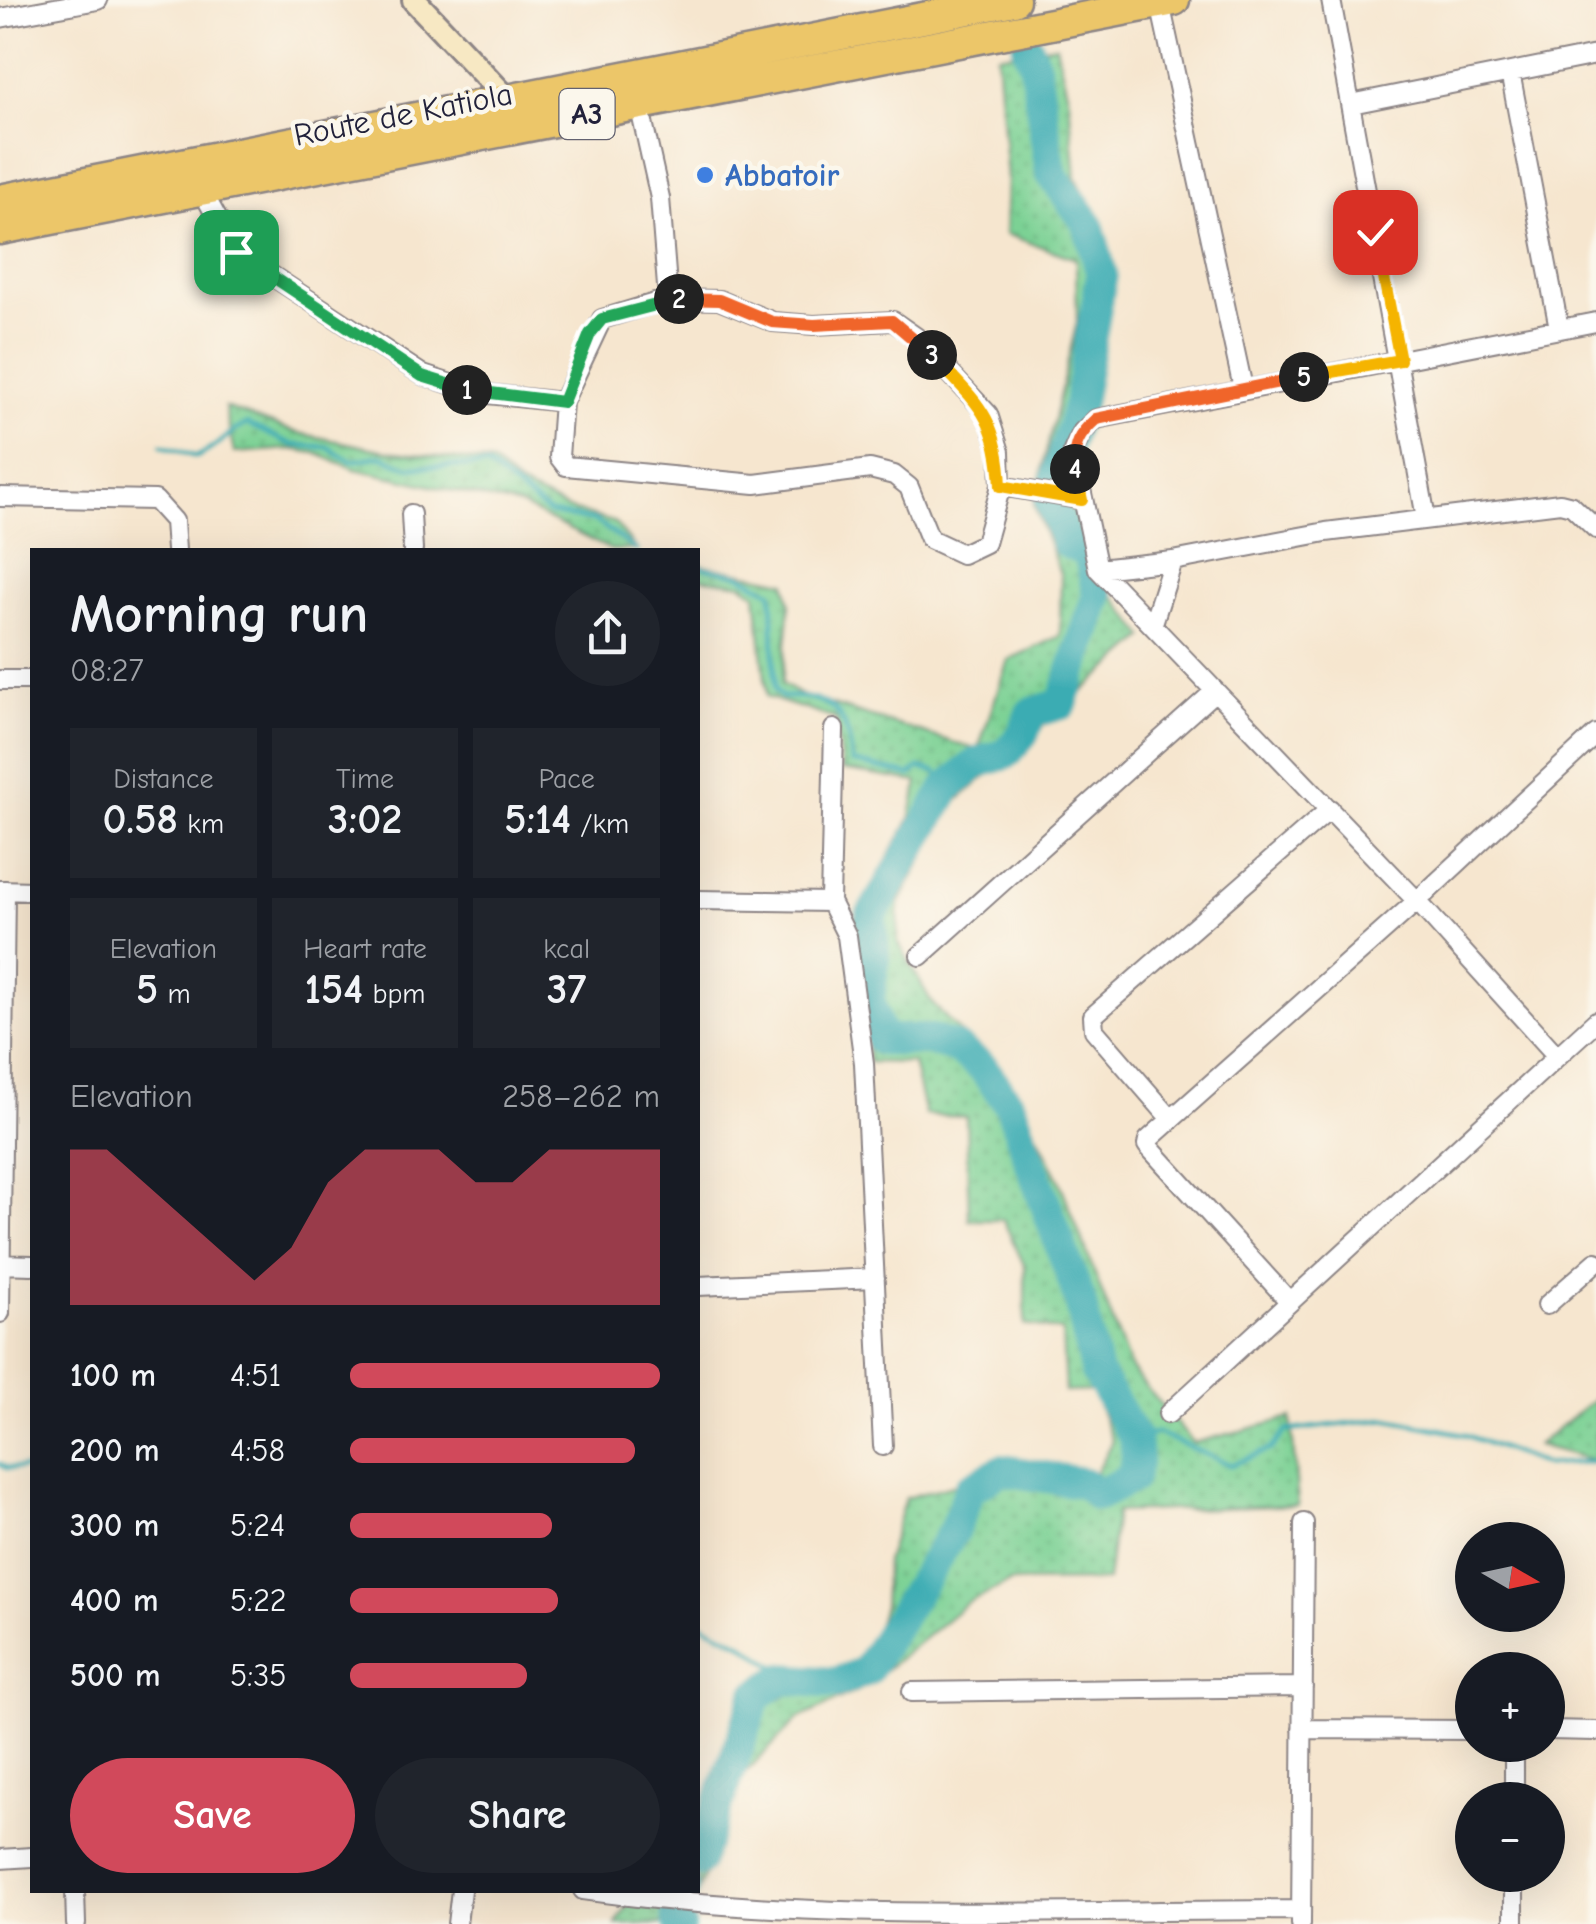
<!DOCTYPE html>
<html lang="en">
<head>
<meta charset="utf-8">
<style>
	body { margin:0; font-family:"Comic Neue",sans-serif; background:#20242c; color:#f1f3f6; height:100vh; display:flex; flex-direction:column; font-size:38px; white-space:nowrap }
	* { box-sizing:border-box; margin:0 }
	p { font-size:32px; color:#9ea1a6 }
	.icon { flex:none; width:55px; height:55px; fill:none; stroke:currentColor; stroke-width:2; stroke-linecap:round; stroke-linejoin:round }
	.map { position:relative; flex:1; overflow:hidden }
	.details { position:absolute; left:30px; top:548px; width:670px; height:1345px; display:flex; flex-direction:column; background:#171b24; border-radius:0px; box-shadow:0 10px 40px #0002 }
	.details>* { flex:none }
	.needle { width:65px; rotate:99deg }
	.fabs { position:absolute; left:1455px; top:1522px; display:grid; gap:20px }
	.fabs a { display:grid; place-items:center; width:110px; height:110px; border-radius:50%; background:#171b24; box-shadow:0 10px 40px #0002; font-size:50px }
	.pin { position:absolute; display:grid; place-items:center; width:85px; height:85px; color:#fff; margin:-42px; border-radius:20px; box-shadow:0 5px 15px #0006 }
	.km { position:absolute; width:50px; height:50px; margin:-25px; border-radius:50%; background:#222; color:#fff; font-size:28px; line-height:50px; text-align:center }
	.round { display:grid; place-items:center; flex:none; width:105px; height:105px; border-radius:52px; background:#20242c }
	.overview { display:flex; align-items:center; justify-content:space-between; height:170px; padding:0 40px }
	h1 { font-size:55px; font-weight:700; line-height:75px }
	.metrics { display:grid; grid-template-columns:repeat(3,1fr); gap:15px; height:170px; padding:10px 40px }
	.metrics div { display:grid; align-content:center; border-radius:0px; background:#20242c; text-align:center }
	.metrics b { font-size:42px; font-weight:700 }
	.metrics small { font-size:28px; font-weight:400 }
	.metrics p { font-size:28px }
	.chart { height:280px; padding:20px 40px }
	.chart p { display:flex; justify-content:space-between }
	.chart svg { width:100%; height:180px; margin-top:10px; fill:#d1495b; opacity:.7 }
	.cta { display:flex; gap:20px; margin-top:auto; padding:20px 40px }
	.cta a { flex:1; height:115px; border-radius:60px; background:#d1495b; color:#fff; font-size:40px; font-weight:700; line-height:115px; text-align:center }
	.cta a+a { background:#20242c; color:#f1f3f6 }
	ul { padding:0 40px; list-style:none; font-size:32px }
	li { display:grid; grid-template-columns:160px 120px 1fr; align-items:center; height:75px }
	li i { height:25px; border-radius:12px; background:#d1495b }
	.map>svg:first-child { display:block }
</style>
</head>
<body>
<div class="map">
<svg width="1596" height="1924" viewBox="0 0 1596 1924">
	<defs>
		<pattern id="grass-dots" width="8" height="8" patternUnits="userSpaceOnUse" patternTransform="scale(2.5)"><rect width="8" height="8" fill="#7cd194"/><path d="M2 2h.1M6 6h.1" fill="none" stroke="#6bb380" stroke-width="1.8" stroke-linecap="round"/></pattern>
	</defs>
	<rect width="100%" height="100%" fill="#fbf7ec"/>
	<filter id="ink" filterUnits="userSpaceOnUse"><feTurbulence type="fractalNoise" baseFrequency=".01" numOctaves="2"/><feDisplacementMap in="SourceGraphic" scale="20" xChannelSelector="R" yChannelSelector="G"/><feConvolveMatrix kernelMatrix="1 2 1 2 8 2 1 2 1" color-interpolation-filters="sRGB"/></filter>
	<filter id="wash" filterUnits="userSpaceOnUse"><feTurbulence type="fractalNoise" baseFrequency=".0048" numOctaves="4" result="noise"/><feDisplacementMap in="SourceGraphic" scale="40" xChannelSelector="R" yChannelSelector="G"/><feGaussianBlur stdDeviation="2.25" result="paint"/><feColorMatrix in="noise" values="0 0 0 0 0 0 0 0 0 0 0 0 0 0 0 0 0 1.4 0 .05"/><feComposite in="paint" operator="in"/></filter>
	<g filter="url(#wash)">
		<rect width="100%" height="100%" fill="#f6e6cf"/>
		<path fill="url(#grass-dots)" stroke="#4f7a68" stroke-width="2.5" d="M1056 45 1069 100 1076 177 1099 225 1109 316 1066 464 1088 562 1145 637 949 808 899 904 898 942 932 1003 1017 1092 1060 1182 1131 1369 1193 1443 1291 1418 1298 1505 1116 1512 1107 1581 1010 1582 968 1602 863 1688 798 1719 742 1776 686 1924H616L637 1890H698V1844L702 1843 738 1718 849 1666 872 1643 883 1606 886 1562 905 1498 1014 1468 1073 1477 1096 1472 1112 1441 1093 1391 1065 1392 1062 1331 1025 1325V1267L1003 1220H969L966 1117 925 1115 913 1063 869 1062 851 924 910 819 918 782 842 770 836 719 767 697 756 594 742 584 698 578V564L786 582 790 605 782 684 801 695 978 750 1008 660 1060 636 1061 576 1034 504 1077 322 1076 259 1005 234 1007 178 997 55Z
			M225 407 298 433 386 451 492 463 520 486 568 509 614 522 637 550H611L521 506 355 469 315 453 290 449 234 453Z
			M1596 1398V1461L1537 1445Z"/>
		<g fill="none" stroke-linecap="round" stroke-linejoin="round">
			<path stroke="#3bacb3" stroke-width="5" d="M162 445 196 457C217 449 227 432 247 424L293 445 327 447 351 461 381 456 408 467 487 466 549 513 596 521 636 550
				M698 566 740 575 772 592 775 690 782 697C834 694 849 715 852 762L910 775 919 768 936 772 948 787
				M1135 1439 1157 1433 1231 1465 1271 1449 1286 1431 1386 1419 1463 1434 1546 1465 1596 1461
				M0 1464 7 1468H32
				M698 1622 741 1643 795 1680"/>
			<path stroke="#3bacb3" stroke-width="32" d="M698 1861 757 1695 782 1679 836 1683 866 1671 954 1530 970 1488 1002 1470 1084 1483 1098 1495 1132 1478 1137 1459 1135 1439 1095 1370 1080 1300 1010 1105 983 1068 956 1048 931 1040H881L869 1000 874 958 871 916 948 787 977 763 1006 754 1023 734 1031 713 1062 704 1098 594 1089 553 1067 543 1050 499 1079 404 1102 275 1088 224 1051 173 1035 66 1027 46
				M680 1924 676 1914 683 1890"/>
		</g>
	</g>
	<g filter="url(#ink)">
		<g fill="none" stroke-linecap="round" stroke-linejoin="round">
			<g stroke="#8c8485" stroke-width="22">
				<path id="street" d="M1331 0 1426 518
					M1160 3 1243 388
					M0 18 98 0
					M1510 72 1559 328
					M639 104 660 198 668 299
					M1351 104 1596 55
					M201 189 236 252 423 375 478 393 563 402 602 319 668 299 719 300 773 322 814 325 893 321 916 337 988 414 1000 452 1001 486
					M563 402 559 457 566 466 755 484 870 469 894 475 909 487 930 539 962 554 985 543 1001 486 1083 500
					M0 497 155 500 174 521 176 550
					M411 514 413 550
					M1098 569 1173 561 1326 532 1560 503 1572 506 1596 529
					M1153 623 1173 561
					M0 680H32
					M834 729 830 902 847 936 864 1063 883 1446
					M0 890 32 891
					M698 900 830 902
					M920 956 1215 691
					M1557 1056 1417 901 1098 569 1073 451 1082 432 1096 419 1596 322
					M1171 1119 1094 1030 1093 1016 1330 809
					M0 1264 32 1265
					M698 1286 875 1278
					M1289 1301 1147 1145 1148 1140 1417 901 1596 734
					M1547 1305 1596 1262
					M0 1313 5 890
					M1168 1414 1596 1021
					M912 1692 1303 1687
					M1302 1729 1472 1730
					M1548 1730 1596 1731
					M1514 1745V1800
					M0 1859 32 1857
					M1514 1875V1924
					M75 1890 76 1924
					M583 1890C819 1924 1062 1910 1301 1910
					M457 1924 461 1890
					M1301 1924 1304 1523"/>
			</g>
			<g stroke="#8c8485" stroke-width="28">
				<path id="secondary" d="M414 0 507 99"/>
			</g>
			<g stroke="#8c8485" stroke-width="35">
				<path id="highway" d="M0 200 1014 0
					M0 229 1174 0"/>
			</g>
			<use href="#street" stroke="#fff" stroke-width="18"/>
			<use href="#secondary" stroke="#f7e8c3" stroke-width="22"/>
			<use href="#highway" stroke="#ecc669" stroke-width="30"/>
		</g>
	</g>
	<g fill="none" stroke-linecap="round" stroke-linejoin="round" filter="url(#ink)">
		<g stroke="#fff" stroke-width="20">
			<path id="split-1" d="M236 252 422 376 467 390"/>
		</g>
		<g stroke="#fff" stroke-width="20">
			<path id="split-2" d="M467 390 563 402 590 334 602 319 679 299"/>
		</g>
		<g stroke="#fff" stroke-width="20">
			<path id="split-3" d="M679 299 719 300 772 322 814 325 892 321 932 355"/>
		</g>
		<g stroke="#fff" stroke-width="20">
			<path id="split-4" d="M932 355C977 403 998 416 1001 486L1082 500 1075 469"/>
		</g>
		<g stroke="#fff" stroke-width="20">
			<path id="split-5" d="M1075 469C1072 446 1079 434 1096 419L1304 377"/>
		</g>
		<g stroke="#fff" stroke-width="20">
			<path id="split-6" d="M1304 377 1400 360 1375 232"/>
		</g>
		<use href="#split-1" stroke="#22a559" stroke-width="12"/>
		<use href="#split-2" stroke="#22a559" stroke-width="12"/>
		<use href="#split-3" stroke="#f0652b" stroke-width="12"/>
		<use href="#split-4" stroke="#f5b400" stroke-width="12"/>
		<use href="#split-5" stroke="#f0652b" stroke-width="12"/>
		<use href="#split-6" stroke="#f5b400" stroke-width="12"/>
	</g>
	<circle fill="#3f7fe0" stroke="#fbf7ec" stroke-width="4" cx="705" cy="175" r="10"/>
	<g text-anchor="middle" stroke-width="9" stroke-linejoin="round" paint-order="stroke">
		<rect fill="#fbf7ec" stroke="#636270" stroke-width="2.5" x="559.5" y="89" width="55" height="50" rx="8"/>
		<g font-size="30" font-weight="bold" fill="#22223b">
			<text x="587" y="124">A3</text>
		</g>
		<g font-size="32" fill="#22223b" stroke="#fbf7ec">
			<text transform="translate(403 114) rotate(-11)" y="11">Route de Katiola</text>
		</g>
		<g font-size="32" font-weight="bold" fill="#366cbe" stroke="#fbf7ec" text-anchor="start">
			<text x="725" y="186">Abbatoir</text>
		</g>
	</g>
</svg>
<div class="fabs">
<a><svg class="needle" viewBox="-14 -14 28 28"><path d="M0-13l5 13h-10z" fill="#e53935"/><path d="M0 13l5-13h-10z" fill="#9ea1a6"/></svg></a>
<a>+</a>
<a>−</a>
</div>
<div class="pin" style="left:236px;top:252px;background:#1e9e55"><svg class="icon" aria-label="arrive" viewBox="0 0 24 24"><path d="M6 21V4h12l-3 4 3 4H6"/></svg></div>
<div class="pin" style="left:1375px;top:232px;background:#d93025"><svg class="icon" aria-label="check" viewBox="0 0 24 24"><path d="M5 12l5 5 9-10"/></svg></div>
<b class="km" style="left:467px;top:390px">1</b>
<b class="km" style="left:679px;top:299px">2</b>
<b class="km" style="left:932px;top:355px">3</b>
<b class="km" style="left:1075px;top:469px">4</b>
<b class="km" style="left:1304px;top:377px">5</b>
<section class="details">
<div class="overview"><div><h1>Morning run</h1><p>08:27</p></div><a class="round"><svg class="icon" aria-label="share" viewBox="0 0 24 24"><path d="M12 15V3M7 8l5-5 5 5M5 13v7h14v-7"/></svg></a></div>
<div class="metrics">
<div><p>Distance</p><b>0.58<small> km</small></b></div>
<div><p>Time</p><b>3:02</b></div>
<div><p>Pace</p><b>5:14<small> /km</small></b></div>
</div>
<div class="metrics">
<div><p>Elevation</p><b>5<small> m</small></b></div>
<div><p>Heart rate</p><b>154<small> bpm</small></b></div>
<div><p>kcal</p><b>37</b></div>
</div>
<div class="chart"><p><span>Elevation</span>258–262 m</p>
<svg viewBox="0 0 160 44" preserveAspectRatio="none"><path d="M0 44V6L10 6L20 14L30 22L40 30L50 38L60 30L70 14L80 6L90 6L100 6L110 14L120 14L130 6L140 6L150 6L160 6V44z"/></svg>
</div>
<ul>
<li><b>100 m</b>4:51<i style="width:100%"></i></li>
<li><b>200 m</b>4:58<i style="width:92%"></i></li>
<li><b>300 m</b>5:24<i style="width:65%"></i></li>
<li><b>400 m</b>5:22<i style="width:67%"></i></li>
<li><b>500 m</b>5:35<i style="width:57%"></i></li>
</ul>
<div class="cta"><a>Save</a><a>Share</a></div>
</section>
</div>
</body>
</html>
